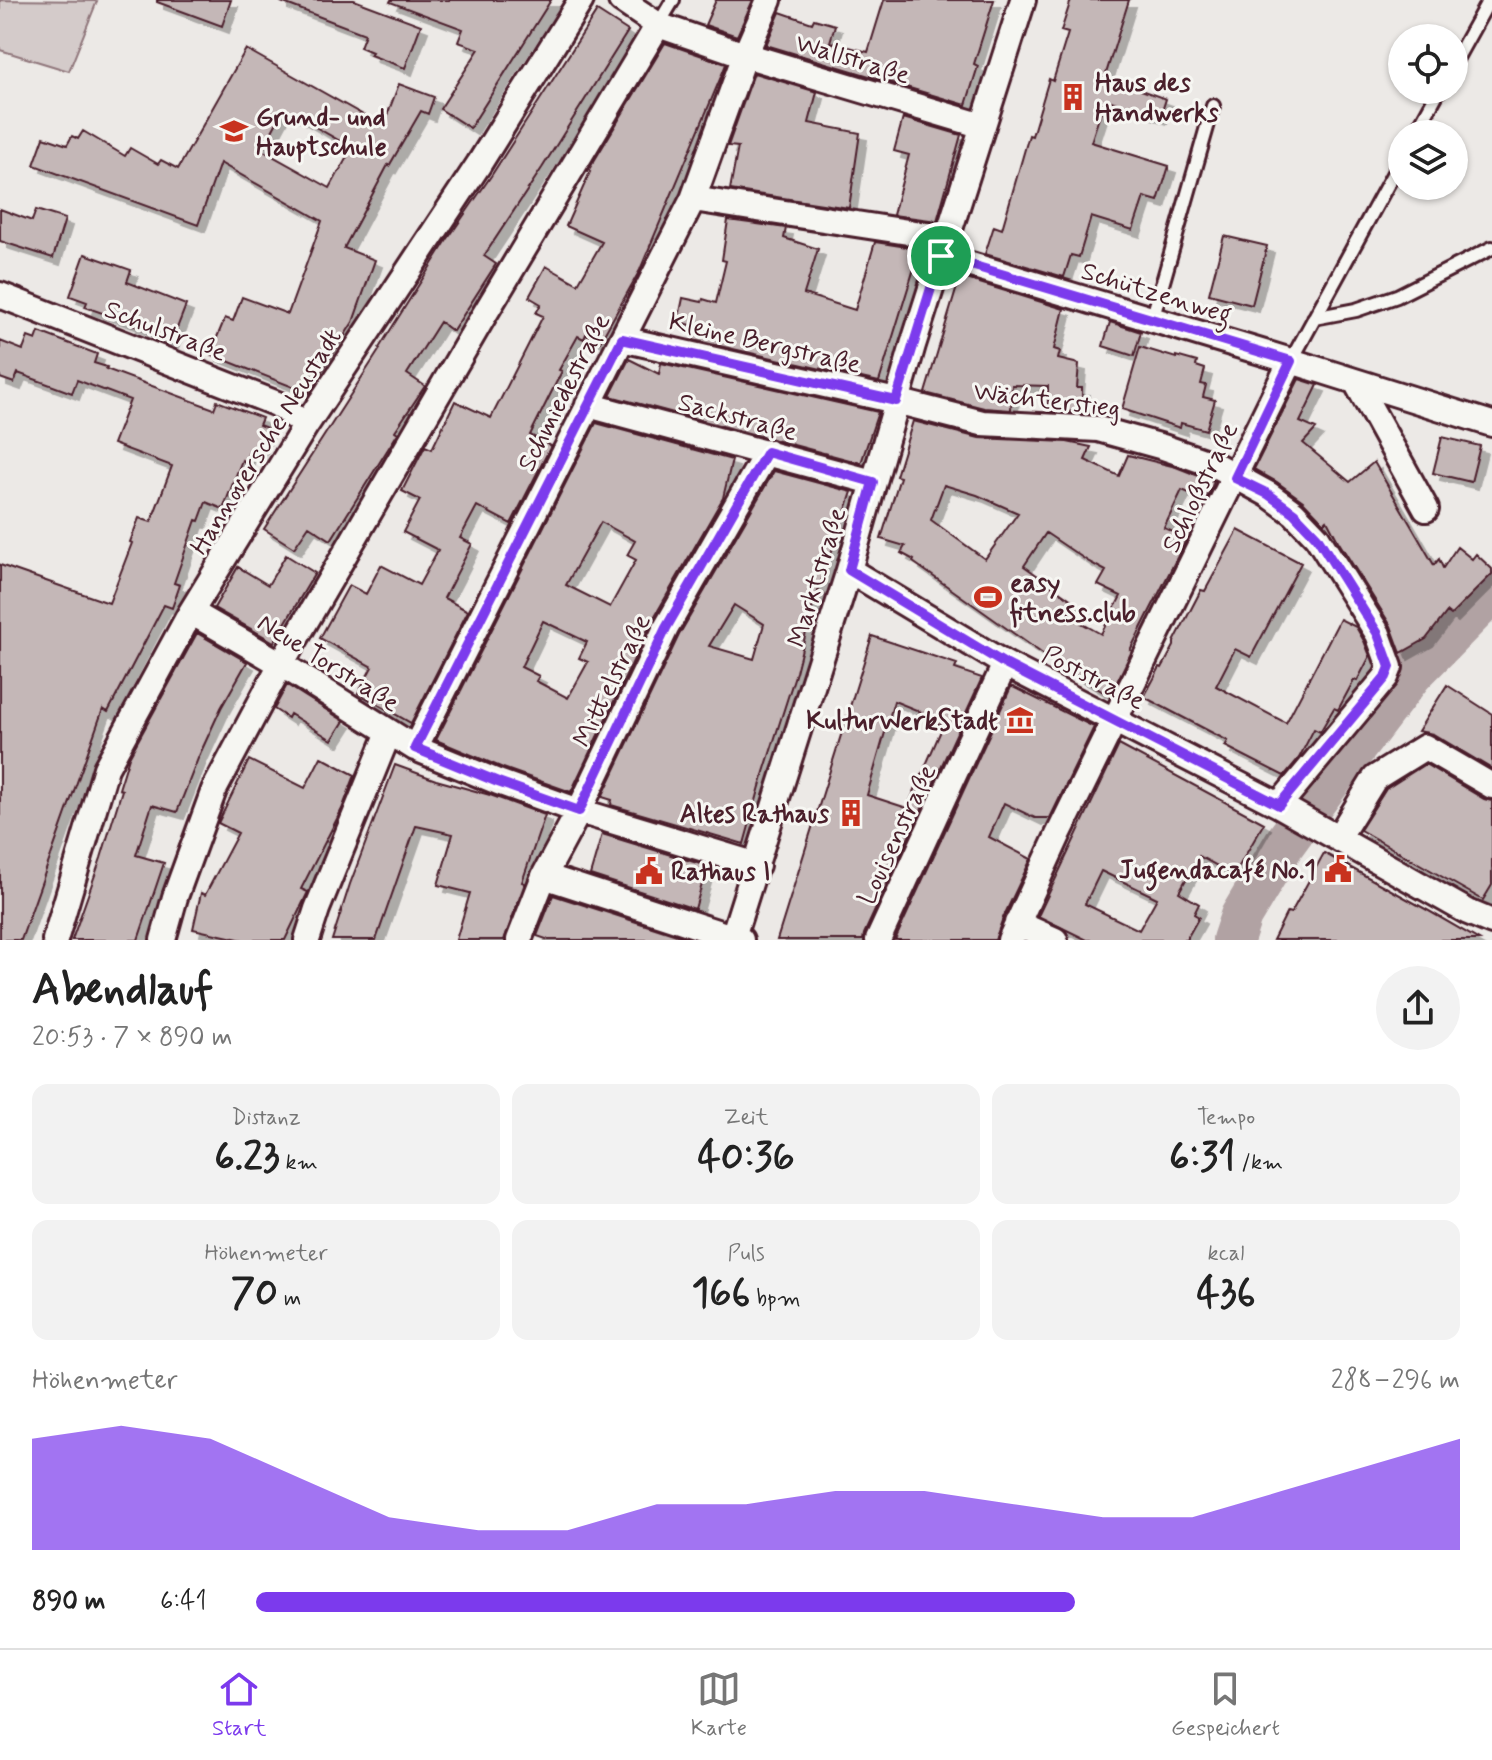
<!DOCTYPE html>
<html lang="de">
<head>
<meta charset="utf-8">
<style>
	body { margin:0; font-family:Mynerve,sans-serif; background:#f2f2f2; color:#222; height:100vh; display:flex; flex-direction:column; font-size:30px; white-space:nowrap }
	* { box-sizing:border-box; margin:0 }
	p { font-size:26px; color:#767676 }
	.icon { flex:none; width:44px; height:44px; fill:none; stroke:currentColor; stroke-width:2; stroke-linecap:round; stroke-linejoin:round }
	.map { position:relative; height:940px; overflow:hidden }
	.drawer { display:flex; flex-direction:column; background:#fff; flex:1 }
	.drawer>* { flex:none }
	.controls { position:absolute; left:1388px; top:24px; display:grid; gap:16px }
	.controls a { display:grid; place-items:center; width:80px; height:80px; border-radius:50%; background:#fff; box-shadow:0 2px 6px #0004; font-size:40px }
	.pin { position:absolute; display:grid; place-items:center; width:68px; height:68px; color:#fff; margin:-34px; border:4px solid #fff; border-radius:50%; box-shadow:0 2px 8px #0007 }
	.round { display:grid; place-items:center; flex:none; width:84px; height:84px; border-radius:42px; background:#f2f2f2 }
	.overview { display:flex; align-items:center; justify-content:space-between; height:136px; padding:0 32px }
	h1 { font-size:44px; font-weight:700; line-height:60px }
	.stats { display:grid; grid-template-columns:repeat(3,1fr); gap:12px; height:136px; padding:8px 32px }
	.stats div { display:grid; align-content:center; border-radius:16px; background:#f2f2f2; text-align:center }
	.stats b { font-size:40px; font-weight:700 }
	.stats small { font-size:22px; font-weight:400 }
	.stats p { font-size:22px }
	.chart { height:224px; padding:16px 32px }
	.chart p { display:flex; justify-content:space-between }
	.chart svg { width:100%; height:144px; margin-top:8px; fill:#7c3aed; opacity:.7 }
	ul { padding:0 32px; list-style:none; font-size:26px }
	li { display:grid; grid-template-columns:128px 96px 1fr; align-items:center; height:60px }
	li i { height:20px; border-radius:10px; background:#7c3aed }
	.tab-bar { display:flex; justify-content:space-around; align-items:center; height:112px; border-top:2px solid #e0e0e0; background:#fff; font-size:22px; color:#767676 }
	.tab-bar a { display:grid; justify-items:center; gap:4px }
	.tab-bar .current { color:#7c3aed }
	.map>svg:first-child { display:block }
</style>
</head>
<body>
<div class="map">
<svg width="1492" height="940" viewBox="0 0 1492 940">
	<defs>
		<filter id="shadow"><feDropShadow dx="7" dy="7" stdDeviation="0" flood-color="#0004"/></filter>
	</defs>
	<rect width="100%" height="100%" fill="#ece9e6"/>
	<filter id="ink" filterUnits="userSpaceOnUse"><feTurbulence type="fractalNoise" baseFrequency=".0125" numOctaves="2"/><feDisplacementMap in="SourceGraphic" scale="16" xChannelSelector="R" yChannelSelector="G"/><feConvolveMatrix kernelMatrix="1 2 1 2 8 2 1 2 1" color-interpolation-filters="sRGB"/></filter>
	<g filter="url(#ink)">
		<path fill="#d4cbca" stroke="#8f757a" stroke-width="2" d="M0 0 97 1 69 71 0 50Z"/>
		<g fill="none" stroke-linecap="round" stroke-linejoin="round">
			<path stroke="#b1a2a3" stroke-width="42" d="M1233 940 1241 916 1284 844 1330 781 1412 674 1492 593"/>
		</g>
		<path fill="#c4b7b7" stroke="#4a1f2b" stroke-width="2" fill-rule="evenodd" filter="url(#shadow)" d="M157 0H231L222 26 157 2Z
			M281 0H354L421 25 405 68 370 55 372 52 360 47 365 34 281 2Z
			M391 0H551L470 128 440 109 479 49 458 42 463 29 390 2Z
			M716 0H753L737 36 705 25Z
			M884 0H994L974 64 978 66 966 105 766 45 780 12 812 23 814 19 835 25 830 42 868 52Z
			M1071 0H1129L1105 77 1166 99 1160 117 1105 99 1091 142 1169 166 1158 201 1144 197 1133 230 1091 217 1079 257 1071 255 1064 277 985 254 994 226 1002 229 1029 135 1032 136 1049 79 1053 81 1068 33 1061 31Z
			M597 11 628 31 542 168 484 256 496 264 453 331 440 322 407 374 425 386 395 431 398 433 393 441 331 540 309 526 294 548 264 529 380 349 379 348 447 240 491 176Z
			M665 43 726 64 720 79 640 270 600 342 586 334 584 339 578 336 559 370 562 371 530 435 551 446 511 524 477 506 460 538 472 544 444 598 468 611 411 723 358 693 372 667 320 638 349 585 366 594 381 565 419 585 438 550 403 532 420 500 402 491 425 446 432 449 455 401 491 418 543 316 536 313 541 304 529 297 546 266 578 284 602 242 566 226 590 172 588 171Z
			M246 49 383 126 399 84 434 97 428 114 421 111 389 166 388 165 344 248 375 260 353 322 308 393 210 354 225 318 233 321 242 297 288 314 322 221 220 163 198 225 34 165 44 137 67 145 72 136 78 139 83 131 125 156 130 148 158 164 161 160 178 169ZM284 109 352 148 330 188 262 150Z
			M754 73 817 92 809 123 860 133 849 208 730 190 738 147 728 146Z
			M903 118 961 135 937 221 893 215 909 155 894 151Z
			M0 209 32 221 36 210 65 219 53 258 0 241Z
			M728 220 786 228 784 238 818 249 804 294 855 310 875 242 920 249 879 382 693 340 696 326 678 322 683 298 702 302 703 299 716 303 726 261 722 260Z
			M1224 236 1267 246 1252 305 1209 294Z
			M85 254 131 270 127 282 186 305 172 341 130 324 131 323 85 307 87 302 70 296Z
			M960 277 1064 309 1054 349 1060 351 1058 359 1079 364 1077 388H1082V412L1048 411V386L1012 385 1011 410 984 408 925 393Z
			M1110 322 1141 332 1134 356 1103 346Z
			M39 332 97 354 94 363 107 367 106 369 214 409 217 401 262 418 259 425 267 428 258 452 250 449 245 462 242 460 223 509 206 502 199 521 196 520 174 583 180 585 172 608 164 605 108 712 103 709 21 940H0V565L109 603 132 543 130 542 139 518 151 522 172 466 113 444 130 400 77 380 72 393 18 373 14 383 0 378V341L23 350 28 337 36 340Z
			M1140 347 1176 358V356L1197 362 1196 366 1205 369 1201 384 1206 385 1203 397 1215 400 1206 430 1181 423 1180 428 1122 409Z
			M629 359 659 374 661 363 878 412 861 463 610 396Z
			M1299 379 1318 385 1300 422 1316 429 1303 443 1350 482 1374 462 1434 565 1439 559 1443 568 1457 547 1472 559 1476 554 1492 569V574L1451 615 1447 612 1426 639 1401 653 1391 626 1338 541 1327 520 1324 523 1303 501 1277 482 1254 469Z
			M913 421 979 438 1067 442 1091 447 1085 460 1119 476 1128 455 1176 467 1214 482 1206 500 1182 490 1164 528 1187 538 1130 650 1132 651 1110 696 1054 662 913 562 914 560 901 553 905 546 881 539 900 477 896 476ZM944 485 977 495 1018 513 985 559 931 520ZM1046 533 1089 562 1106 571 1098 585 1121 596 1101 634 1067 615 1076 603 1024 566Z
			M596 423 732 460 723 498 652 621 571 792 503 768 436 740ZM601 522 635 541 627 555 636 560 610 607 566 585ZM543 621 587 642 579 658 588 662 568 698 536 681 539 676 521 667Z
			M1442 437 1480 446 1471 482 1433 473Z
			M774 471 852 492 812 609 796 672 764 772 744 844 611 805 612 800 602 797 679 635ZM734 605 764 624 754 659 709 646Z
			M1238 530 1301 563 1251 657 1235 649 1216 686 1286 723 1340 619 1356 627 1364 641 1370 656 1357 681 1354 680 1338 710 1334 708 1320 732 1314 729 1299 758 1284 776 1225 746 1228 741 1144 697 1160 667 1162 668 1174 646V642L1201 590 1205 591Z
			M286 555 315 573 274 642 214 608 238 567 268 585Z
			M197 633 247 662 221 708 199 756 177 812 152 805 136 855 164 863 138 940H72L101 858 122 790 119 789 129 757Z
			M872 636 957 664 955 669 982 678 864 934 863 940H777ZM894 701 934 717 933 722 943 726 907 808 867 795Z
			M287 685 344 721 332 740 290 714 288 718 274 709Z
			M1447 685 1492 714V769L1433 734 1418 731Z
			M1011 687H1013L1094 727 1050 818H1035L1004 803 989 837 1031 859 1003 918 995 940H895Z
			M1119 745 1264 823 1234 875 1199 856 1179 892 1199 904 1194 914 1199 917 1186 940H1087L1038 916ZM1101 871 1157 898 1139 930 1085 904Z
			M321 757 355 775 342 809 301 889 308 892 285 940H243L193 929 201 893 205 895 238 833 218 823 249 760 305 788Z
			M1425 764 1484 799 1492 801V885L1483 900 1360 830 1386 789Z
			M395 765 436 780 490 795 545 815 522 882 525 883 504 940H456L470 893 438 885 453 834 416 826 376 940H332L350 884Z
			M602 834 707 866 695 909 590 875Z
			M1324 853 1429 911 1479 940H1273L1287 912 1291 913Z
			M553 895 686 938V940H549L537 936Z"/>
		<g fill="none" stroke-linecap="round" stroke-linejoin="round">
			<g stroke="#4a1f2b" stroke-width="18">
				<path id="lane" d="M658 25 673 0
					M1454 63 1489 0
					M1415 134 1439 90
					M1314 318 1356 310 1397 296 1492 248
					M1152 320 1213 106
					M1291 361 1402 158"/>
			</g>
			<g stroke="#4a1f2b" stroke-width="30">
				<path id="street" d="M621 0 658 25 745 55 983 126
					M693 199 947 238
					M941 256 1291 361 1492 424
					M0 295 277 404 306 425
					M622 339 896 401 982 423 1098 429 1163 447 1215 465 1268 494 1294 513 1317 537 1378 634 1390 667 1386 677 1279 805
					M1356 382 1426 509
					M588 405 873 482
					M849 570 1005 664 1279 805 1468 912 1492 922
					M191 612 281 664 415 748 498 782 579 811 757 865
					M415 748 693 199 745 55 769 0
					M1338 838 1375 778 1425 747 1492 786
					M544 876 741 940
					M1017 923 1055 940
					M55 940 106 768 191 612 306 425 479 164 581 0
					M163 940 175 897 214 790 281 664 483 317 658 25
					M307 940 317 909 389 732
					M519 940 544 876 579 811 666 628 767 452
					M732 940 849 570 913 345 1023 0
					M878 940 1005 664
					M1010 940 1059 833 1291 361"/>
			</g>
			<use href="#lane" stroke="#f6f6f2" stroke-width="12"/>
			<use href="#street" stroke="#f6f6f2" stroke-width="24"/>
		</g>
	</g>
	<g fill="none" stroke-linecap="round" stroke-linejoin="round" filter="url(#ink)">
		<g stroke="#fff" stroke-width="16">
			<path id="route" d="M941 256 1291 361 1235 478 1268 494 1294 513 1317 537 1378 634 1390 667 1386 677 1279 805 1005 664 849 570 873 482 767 452 666 628 579 811 498 782 415 748 622 339 896 401Z"/>
		</g>
		<use href="#route" stroke="#7c3aed" stroke-width="10"/>
	</g>
	<defs>
		<g id="building-bare" transform="scale(2.16)"><path d="M-4-6H4V6H1V3H-1V6H-4ZM-2.5-4.3h1.7v1.8h-1.7ZM.8-4.3h1.7v1.8H.8ZM-2.5-1h1.7V.8h-1.7ZM.8-1h1.7V.8H.8Z" fill="#c8321e" stroke="#f6f6f2" stroke-width="2.5" paint-order="stroke"/></g>
		<g id="school-bare" transform="scale(2.16)"><path d="M0-5L7-2L0 1L-7-2ZM-4 1L0 2.5L4 1V4Q0 6-4 4Z" fill="#c8321e" stroke="#f6f6f2" stroke-width="2.5" paint-order="stroke"/></g>
		<g id="stadium-bare" transform="scale(2.16)"><path d="M0-5a6.5 5 0 1 0 0 10a6.5 5 0 1 0 0-10ZM-3.5-1.8h7v3.6h-7Z" fill="#c8321e" stroke="#f6f6f2" stroke-width="2.5" paint-order="stroke"/></g>
		<g id="museum-bare" transform="scale(2.16)"><path d="M0-6L6-3V-2H-6V-3ZM-5-1h2V3h-2ZM-1-1h2V3h-2ZM3-1h2V3H3ZM-6 4H6V6H-6Z" fill="#c8321e" stroke="#f6f6f2" stroke-width="2.5" paint-order="stroke"/></g>
		<g id="civic-bare" transform="scale(2.16)"><path d="M-.6-6.5H3V-4.5H.6V-3L4-1V1h2V6H-6V1h2V-1L-.6-3ZM-1.2 2.5V6h2.4V2.5Z" fill="#c8321e" stroke="#f6f6f2" stroke-width="2.5" paint-order="stroke"/></g>
	</defs>
	<g fill-rule="evenodd">
		<use href="#building-bare" x="1073" y="97"/>
		<use href="#school-bare" x="234" y="131"/>
		<use href="#stadium-bare" x="988" y="597"/>
		<use href="#museum-bare" x="1020" y="720"/>
		<use href="#building-bare" x="851" y="813"/>
		<use href="#civic-bare" x="1338" y="869"/>
		<use href="#civic-bare" x="649" y="871"/>
	</g>
	<g text-anchor="middle" stroke-width="6" stroke-linejoin="round" paint-order="stroke">
		<g font-size="26" fill="#4a1f2b" stroke="#f6f6f2">
			<text transform="translate(853 58) rotate(17)" y="9">Wallstraße</text>
			<text transform="translate(1157 292) rotate(17)" y="9">Schützenweg</text>
			<text transform="translate(166 330) rotate(21)" y="9">Schulstraße</text>
			<text transform="translate(765 342) rotate(13)" y="9">Kleine Bergstraße</text>
			<text transform="translate(563 392) rotate(-63)" y="9">Schmiedestraße</text>
			<text transform="translate(1047 399) rotate(7)" y="9">Wächterstieg</text>
			<text transform="translate(738 416) rotate(15)" y="9">Sackstraße</text>
			<text transform="translate(265 441) rotate(-58)" y="9">Hannoversche Neustadt</text>
			<text transform="translate(1199 487) rotate(-64)" y="9">Schloßstraße</text>
			<text transform="translate(816 577) rotate(-73)" y="9">Marktstraße</text>
			<text transform="translate(329 662) rotate(32)" y="9">Neue Torstraße</text>
			<text transform="translate(1094 677) rotate(27)" y="9">Poststraße</text>
			<text transform="translate(611 680) rotate(-64)" y="9">Mittelstraße</text>
			<text transform="translate(896 834) rotate(-65)" y="9">Louisenstraße</text>
		</g>
		<g font-size="26" font-weight="bold" fill="#4a1f2b" stroke="#f6f6f2" text-anchor="start">
			<text x="1095" y="91">Haus des<tspan x="1095" dy="30">Handwerks</tspan></text>
			<text x="256" y="125">Grund- und<tspan x="256" dy="30">Hauptschule</tspan></text>
			<text x="1010" y="591">easy<tspan x="1010" dy="30">fitness.club</tspan></text>
			<text x="998" y="729" text-anchor="end">KulturWerkStadt</text>
			<text x="829" y="822" text-anchor="end">Altes Rathaus</text>
			<text x="1316" y="878" text-anchor="end">Jugendacafé No.1</text>
			<text x="671" y="880">Rathaus I</text>
		</g>
	</g>
</svg>
<div class="controls">
<a><svg class="icon" aria-label="locate" viewBox="0 0 24 24"><circle cx="12" cy="12" r="6"/><path d="M12 2v4M12 18v4M2 12h4M18 12h4"/></svg></a>
<a><svg class="icon" aria-label="layers" viewBox="0 0 24 24"><path d="M12 4l9 5-9 5-9-5zM3 14l9 5 9-5"/></svg></a>
</div>
<div class="pin" style="left:941px;top:256px;background:#1e9e55"><svg class="icon" aria-label="arrive" viewBox="0 0 24 24"><path d="M6 21V4h12l-3 4 3 4H6"/></svg></div>
</div>
<section class="drawer">
<div class="overview"><div><h1>Abendlauf</h1><p>20:53 · 7 × 890 m</p></div><a class="round"><svg class="icon" aria-label="share" viewBox="0 0 24 24"><path d="M12 15V3M7 8l5-5 5 5M5 13v7h14v-7"/></svg></a></div>
<div class="stats">
<div><p>Distanz</p><b>6.23<small> km</small></b></div>
<div><p>Zeit</p><b>40:36</b></div>
<div><p>Tempo</p><b>6:31<small> /km</small></b></div>
</div>
<div class="stats">
<div><p>Höhenmeter</p><b>70<small> m</small></b></div>
<div><p>Puls</p><b>166<small> bpm</small></b></div>
<div><p>kcal</p><b>436</b></div>
</div>
<div class="chart"><p><span>Höhenmeter</span>288–296 m</p>
<svg viewBox="0 0 160 44" preserveAspectRatio="none"><path d="M0 44V10L10 6L20 10L30 22L40 34L50 38L60 38L70 30L80 30L90 26L100 26L110 30L120 34L130 34L140 26L150 18L160 10V44z"/></svg>
</div>
<ul>
<li><b>890 m</b>6:41<i style="width:68%"></i></li>
</ul>
</section>
<nav class="tab-bar">
<a class="current"><svg class="icon" aria-label="home" viewBox="0 0 24 24"><path d="M3 11l9-7 9 7M6 9v11h12V9"/></svg>Start</a>
<a><svg class="icon" aria-label="map" viewBox="0 0 24 24"><path d="M3 6l6-2 6 2 6-2v14l-6 2-6-2-6 2zM9 4v14M15 6v14"/></svg>Karte</a>
<a><svg class="icon" aria-label="saved" viewBox="0 0 24 24"><path d="M7 4h10v16l-5-4-5 4z"/></svg>Gespeichert</a>
</nav>
</body>
</html>
